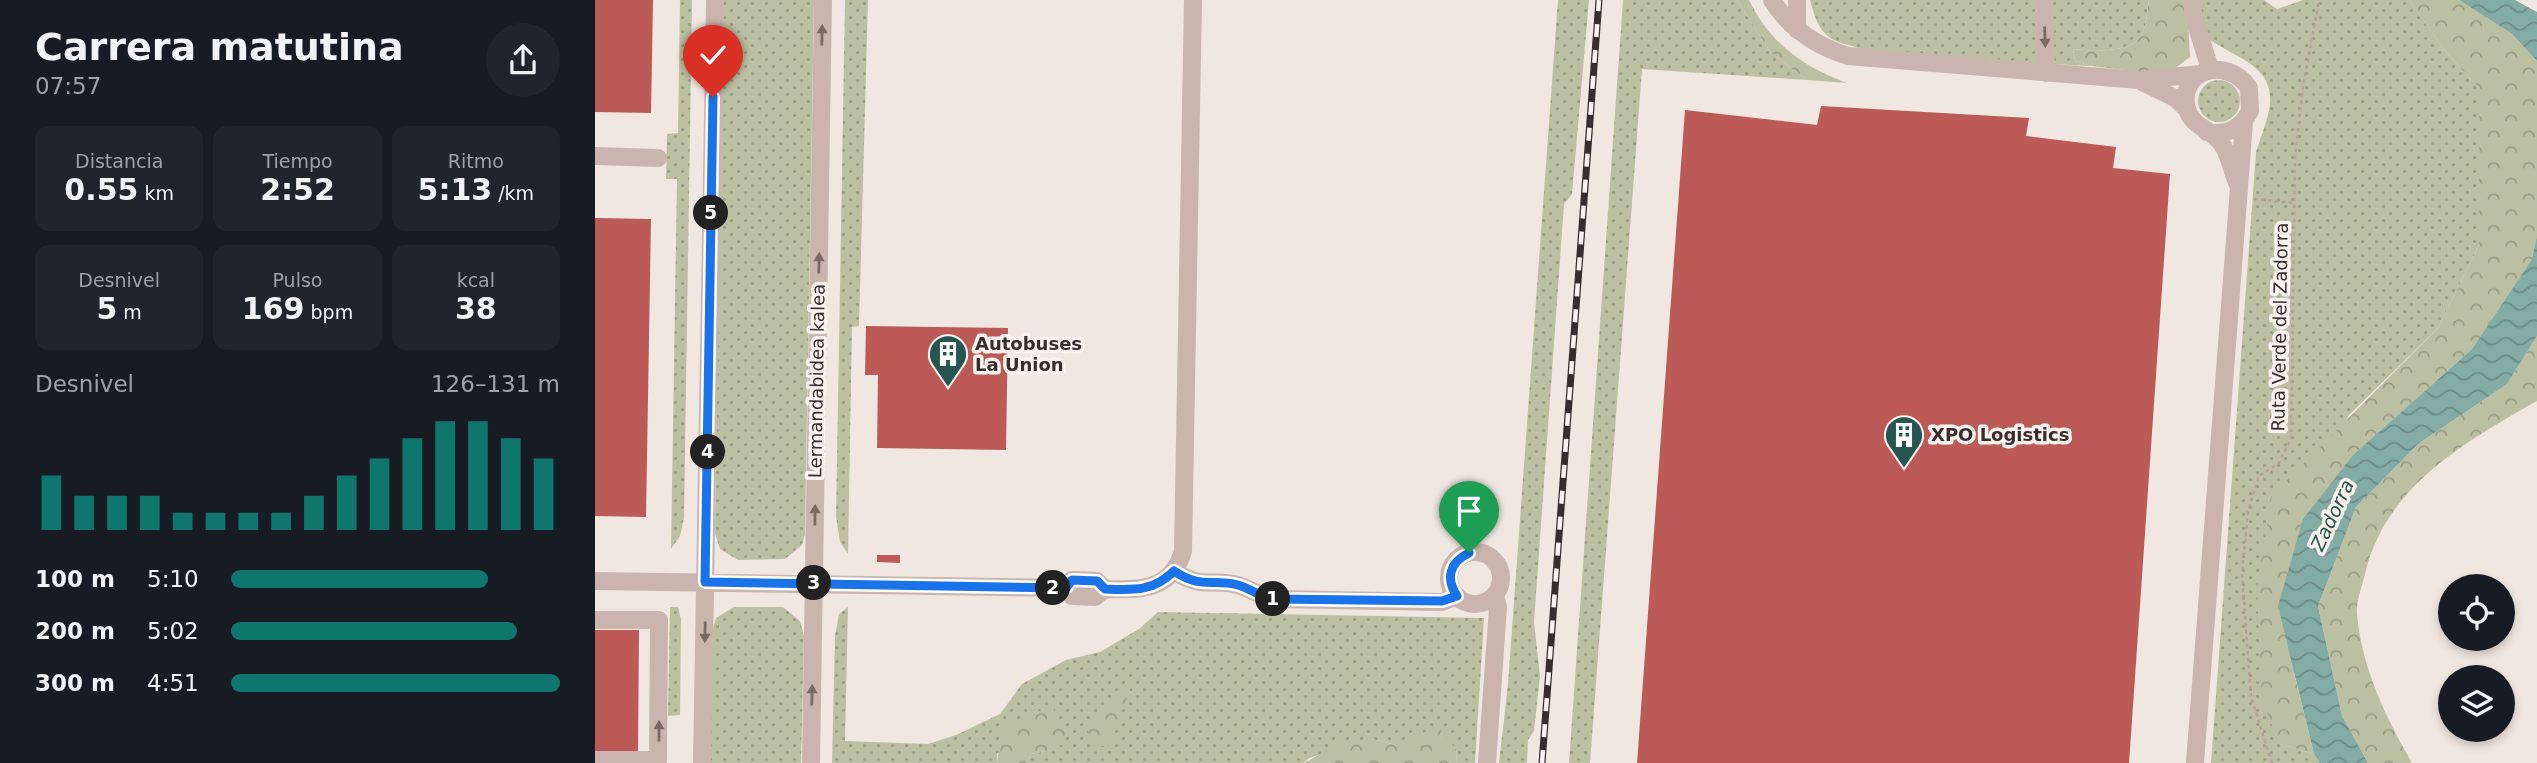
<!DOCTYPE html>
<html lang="es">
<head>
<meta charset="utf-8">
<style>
	body { margin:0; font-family:"DejaVu Sans",sans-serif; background:#20242c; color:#f1f3f6; height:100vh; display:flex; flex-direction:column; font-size:26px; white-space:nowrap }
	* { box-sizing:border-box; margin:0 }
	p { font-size:23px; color:#9ea1a6 }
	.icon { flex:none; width:38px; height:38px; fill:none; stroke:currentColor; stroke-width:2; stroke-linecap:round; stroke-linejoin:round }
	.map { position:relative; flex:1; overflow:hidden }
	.sheet { display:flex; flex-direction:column; background:#171b24; width:595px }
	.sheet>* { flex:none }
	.fabs { position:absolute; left:1843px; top:574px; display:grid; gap:14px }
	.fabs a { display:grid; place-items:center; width:77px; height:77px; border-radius:50%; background:#171b24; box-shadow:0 4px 10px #0003; font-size:35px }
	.pin { position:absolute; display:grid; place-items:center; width:60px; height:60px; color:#fff; margin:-72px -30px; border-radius:50% 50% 50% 0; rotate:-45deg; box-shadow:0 0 7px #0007 }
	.pin .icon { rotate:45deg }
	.km { position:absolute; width:35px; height:35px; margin:-18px; border-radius:50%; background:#222; color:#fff; font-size:19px; line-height:35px; text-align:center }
	.round { display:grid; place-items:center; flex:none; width:74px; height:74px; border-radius:37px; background:#20242c }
	.overview { display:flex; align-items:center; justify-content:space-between; height:119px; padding:0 35px }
	h1 { font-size:38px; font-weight:800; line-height:52px }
	.stats { display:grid; grid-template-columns:repeat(3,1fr); gap:10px; height:119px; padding:7px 35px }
	.stats div { display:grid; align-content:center; border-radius:14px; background:#20242c; text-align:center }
	.stats b { font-size:30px; font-weight:800 }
	.stats small { font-size:19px; font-weight:400 }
	.stats p { font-size:19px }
	.chart { height:196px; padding:14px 35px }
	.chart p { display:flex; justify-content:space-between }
	.chart svg { width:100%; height:126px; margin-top:7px; stroke:#0f766e; stroke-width:6 }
	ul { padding:0 35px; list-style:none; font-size:23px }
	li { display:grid; grid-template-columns:112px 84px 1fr; align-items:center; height:52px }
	li i { height:18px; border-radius:9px; background:#0f766e }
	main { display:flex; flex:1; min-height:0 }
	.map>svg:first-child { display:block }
</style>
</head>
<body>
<main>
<section class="sheet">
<div class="overview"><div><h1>Carrera matutina</h1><p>07:57</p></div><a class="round"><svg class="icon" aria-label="share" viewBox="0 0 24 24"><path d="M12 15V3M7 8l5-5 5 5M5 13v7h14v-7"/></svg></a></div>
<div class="stats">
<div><p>Distancia</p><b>0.55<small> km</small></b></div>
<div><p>Tiempo</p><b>2:52</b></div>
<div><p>Ritmo</p><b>5:13<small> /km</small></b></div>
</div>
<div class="stats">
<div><p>Desnivel</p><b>5<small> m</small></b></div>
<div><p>Pulso</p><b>169<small> bpm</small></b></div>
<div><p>kcal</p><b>38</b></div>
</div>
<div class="chart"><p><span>Desnivel</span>126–131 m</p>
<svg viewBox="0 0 160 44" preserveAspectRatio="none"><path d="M5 44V25M15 44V32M25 44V32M35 44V32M45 44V38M55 44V38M65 44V38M75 44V38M85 44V32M95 44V25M105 44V19M115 44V12M125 44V6M135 44V6M145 44V12M155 44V19"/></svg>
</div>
<ul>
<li><b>100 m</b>5:10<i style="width:78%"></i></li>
<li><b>200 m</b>5:02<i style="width:87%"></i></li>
<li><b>300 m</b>4:51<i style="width:100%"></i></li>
</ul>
</section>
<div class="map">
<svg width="1942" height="763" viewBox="0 0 1942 763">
	<defs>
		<pattern id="grass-dots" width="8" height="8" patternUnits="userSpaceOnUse" patternTransform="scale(1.75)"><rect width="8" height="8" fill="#bcc0a2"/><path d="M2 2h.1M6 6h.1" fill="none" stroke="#9a9c84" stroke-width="1.8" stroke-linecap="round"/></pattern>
		<pattern id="forest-crowns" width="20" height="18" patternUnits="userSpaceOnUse" patternTransform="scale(1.75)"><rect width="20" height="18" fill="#bcc0a2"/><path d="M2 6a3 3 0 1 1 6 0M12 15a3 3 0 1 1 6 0" fill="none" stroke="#9a9c84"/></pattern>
		<pattern id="water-waves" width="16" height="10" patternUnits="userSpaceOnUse" patternTransform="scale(1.75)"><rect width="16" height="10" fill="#83aca5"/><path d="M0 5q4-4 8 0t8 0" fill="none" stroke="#6c8c87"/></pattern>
	</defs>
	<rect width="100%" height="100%" fill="#f1e7e1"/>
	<path fill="url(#grass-dots)" d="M85 0H97L89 518 85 536 76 549 82 179H71L72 134 83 133Z
		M128 0H219L210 534 207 545 190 559 143 560 125 549 120 533Z
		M250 0H273L264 326 257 327 253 554 245 542 241 517Z
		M963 0H994L977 194 969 204 939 622 945 676 939 731 933 740 932 763H904L913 684Z
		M1028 0H1142L1176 53 1212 80 1047 69 995 763H974Z
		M1215 0H1554C1552 10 1552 24 1547 34 1537 54 1497 51 1478 49L1480 61 1496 66C1448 63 1266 61 1234 37 1222 28 1219 14 1215 0Z
		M1604 0H1669L1682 9 1708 0H1814L1849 50 1884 88V245L1843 328 1753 416 1685 744 1719 754 1725 763H1616L1661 152C1665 139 1670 127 1673 115 1685 67 1644 60 1612 38Z
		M1603 101a21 21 0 1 1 42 0a21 21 0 1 1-42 0Z
		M75 607H83L86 619 85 715 73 716Z
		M139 607H188L205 621 209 636 206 763H115L117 631 121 618Z
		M253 607 250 741 333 744 361 735 405 714 427 684 471 660 505 652 544 629 563 612 889 618 880 763H862L861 749 821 738 802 745 776 739 714 758 709 763H430L436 754 456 750 402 753V763H237L240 636 244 614Z"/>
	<path fill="url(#forest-crowns)" d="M1142 0H1154C1175 43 1208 67 1252 83L1212 80 1176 53Z
		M1554 0H1592L1595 57 1571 75 1496 66 1480 61 1478 49C1497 51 1537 54 1547 34 1552 25 1552 10 1554 0Z
		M1814 0H1864L1917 34 1942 61V235L1937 259 1877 349 1759 454 1692 644 1719 754 1685 744 1667 703 1662 587 1677 495 1843 328 1884 245V88L1849 50Z
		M1942 336V401C1868 443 1788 488 1769 578 1766 589 1761 603 1762 614 1767 669 1791 717 1817 763H1773L1747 716 1723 606 1761 507 1823 444 1912 384Z
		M536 687 514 746H504L489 726C511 716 516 701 536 687Z
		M457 706 471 734 468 744 456 750 436 754 430 763H402L406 726Z
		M842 726 861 749 862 763H710L745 742 776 739 802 745Z"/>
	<path fill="url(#water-waves)" d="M1864 0H1920L1942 12V61L1917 34Z
		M1942 235V336L1912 384 1823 444 1761 507 1723 606 1747 716 1773 763H1725L1719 754 1683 606 1708 519 1759 454 1877 349 1937 259Z"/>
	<path fill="#bb5a56" d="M0 0H58L56 113 0 112Z
		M1226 106 1434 118 1431 136 1521 147 1518 168 1575 174 1534 763H1042L1090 110 1222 125Z
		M0 218 56 219 51 517 0 516Z
		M271 326 413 328 411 450 282 448 283 375H270Z
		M282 555H305V563L282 562Z
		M0 630H44L43 753 0 752Z"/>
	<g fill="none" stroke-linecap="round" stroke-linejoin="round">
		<path stroke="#b59f98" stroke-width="2.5" stroke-dasharray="3.5 3.5" stroke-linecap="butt" d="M1659 199 1698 203
			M1677 763 1656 697 1647 574 1653 511 1664 476 1684 463 1696 438 1700 157 1708 87 1724 0"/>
		<path stroke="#c9b5ae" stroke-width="18" d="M1177 0C1195 29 1221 46 1253 56L1544 80 1605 74
			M1202 0V30
			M1449 0 1451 73
			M1597 0 1598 14 1615 69
			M1547 82 1580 98 1592 109
			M1612 132C1632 136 1645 129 1655 111L1654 88C1632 55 1582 70 1592 109 1597 127 1616 129 1626 143 1634 153 1637 171 1642 183
			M0 156 63 158
			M854 578a26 26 0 1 1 52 0a26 26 0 1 1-52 0Z
			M579 571C608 590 616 578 643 585 656 589 666 597 680 599L847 602 862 596
			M0 581 471 588
			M471 588 477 580 502 581 510 589C544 590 577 591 588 551L598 0
			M471 588 477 596 500 597 510 589
			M0 620H64L63 760H0
			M107 763 120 0
			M216 763 228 0
			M892 763 903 607 900 595
			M1600 763 1649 122"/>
		<g stroke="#382d2c" stroke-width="7">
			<path id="rail" d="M947 763 1004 0"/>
		</g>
		<use href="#rail" stroke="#f9f2ee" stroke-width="4.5" stroke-dasharray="13" stroke-linecap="butt"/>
	</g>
	<defs><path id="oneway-solid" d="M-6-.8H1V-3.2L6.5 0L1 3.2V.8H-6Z" transform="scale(1.75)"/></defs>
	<g fill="#796a66">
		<use href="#oneway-solid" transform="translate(227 35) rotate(-89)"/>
		<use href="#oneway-solid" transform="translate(1450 37) rotate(88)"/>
		<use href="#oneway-solid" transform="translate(224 263) rotate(-89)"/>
		<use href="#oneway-solid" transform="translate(220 515) rotate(-89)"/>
		<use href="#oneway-solid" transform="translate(110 632) rotate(91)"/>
		<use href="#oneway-solid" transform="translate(217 695) rotate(-89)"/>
		<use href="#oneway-solid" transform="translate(64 731) rotate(-90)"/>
	</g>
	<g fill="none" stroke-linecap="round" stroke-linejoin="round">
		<g stroke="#fff" stroke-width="14">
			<path id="route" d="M118 97 110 582 471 588 477 580 502 581 510 589C538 590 558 592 579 571 608 590 616 578 643 585 656 589 666 597 680 599L847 601 862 596C850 578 855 562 874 553"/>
		</g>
		<use href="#route" stroke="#1a73e8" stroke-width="9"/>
	</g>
	<defs>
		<g id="building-pin" transform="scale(2.0125)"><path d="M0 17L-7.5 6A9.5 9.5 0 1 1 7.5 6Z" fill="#255650" stroke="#f9f2ee"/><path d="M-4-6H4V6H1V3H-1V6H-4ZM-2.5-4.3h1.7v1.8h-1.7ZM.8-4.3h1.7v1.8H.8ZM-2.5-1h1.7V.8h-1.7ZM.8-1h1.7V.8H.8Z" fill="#fff"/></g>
	</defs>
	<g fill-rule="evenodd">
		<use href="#building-pin" x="353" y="354"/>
		<use href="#building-pin" x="1309" y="435"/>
	</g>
	<g text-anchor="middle" stroke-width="7" stroke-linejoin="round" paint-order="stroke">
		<g font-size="18" fill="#382d2c" stroke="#f9f2ee">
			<text transform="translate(1685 327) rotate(-89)" y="6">Ruta Verde del Zadorra</text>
			<text transform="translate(222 381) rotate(-89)" y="6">Lermandabidea kalea</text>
		</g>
		<g font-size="18" font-weight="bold" fill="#382d2c" stroke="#f9f2ee" text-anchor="start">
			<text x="380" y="350">Autobuses<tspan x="380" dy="21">La Union</tspan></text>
			<text x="1336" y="441">XPO Logistics</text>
		</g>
		<g font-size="19" font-style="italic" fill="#255650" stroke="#f9f2ee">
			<text transform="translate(1737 515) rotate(-65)" y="7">Zadorra</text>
		</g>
	</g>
</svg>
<div class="fabs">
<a><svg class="icon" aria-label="locate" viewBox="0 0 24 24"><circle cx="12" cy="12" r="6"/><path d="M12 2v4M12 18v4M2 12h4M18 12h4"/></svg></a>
<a><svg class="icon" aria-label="layers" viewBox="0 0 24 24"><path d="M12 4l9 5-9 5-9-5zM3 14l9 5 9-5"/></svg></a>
</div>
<div class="pin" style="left:874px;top:553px;background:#1e9e55"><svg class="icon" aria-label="arrive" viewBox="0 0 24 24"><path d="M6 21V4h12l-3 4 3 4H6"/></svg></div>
<div class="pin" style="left:118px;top:97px;background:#d93025"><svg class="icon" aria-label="check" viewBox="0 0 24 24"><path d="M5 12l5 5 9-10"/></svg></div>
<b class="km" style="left:678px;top:599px">1</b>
<b class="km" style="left:458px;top:588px">2</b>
<b class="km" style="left:219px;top:583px">3</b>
<b class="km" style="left:113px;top:452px">4</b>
<b class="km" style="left:116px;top:213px">5</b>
</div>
</main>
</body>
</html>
